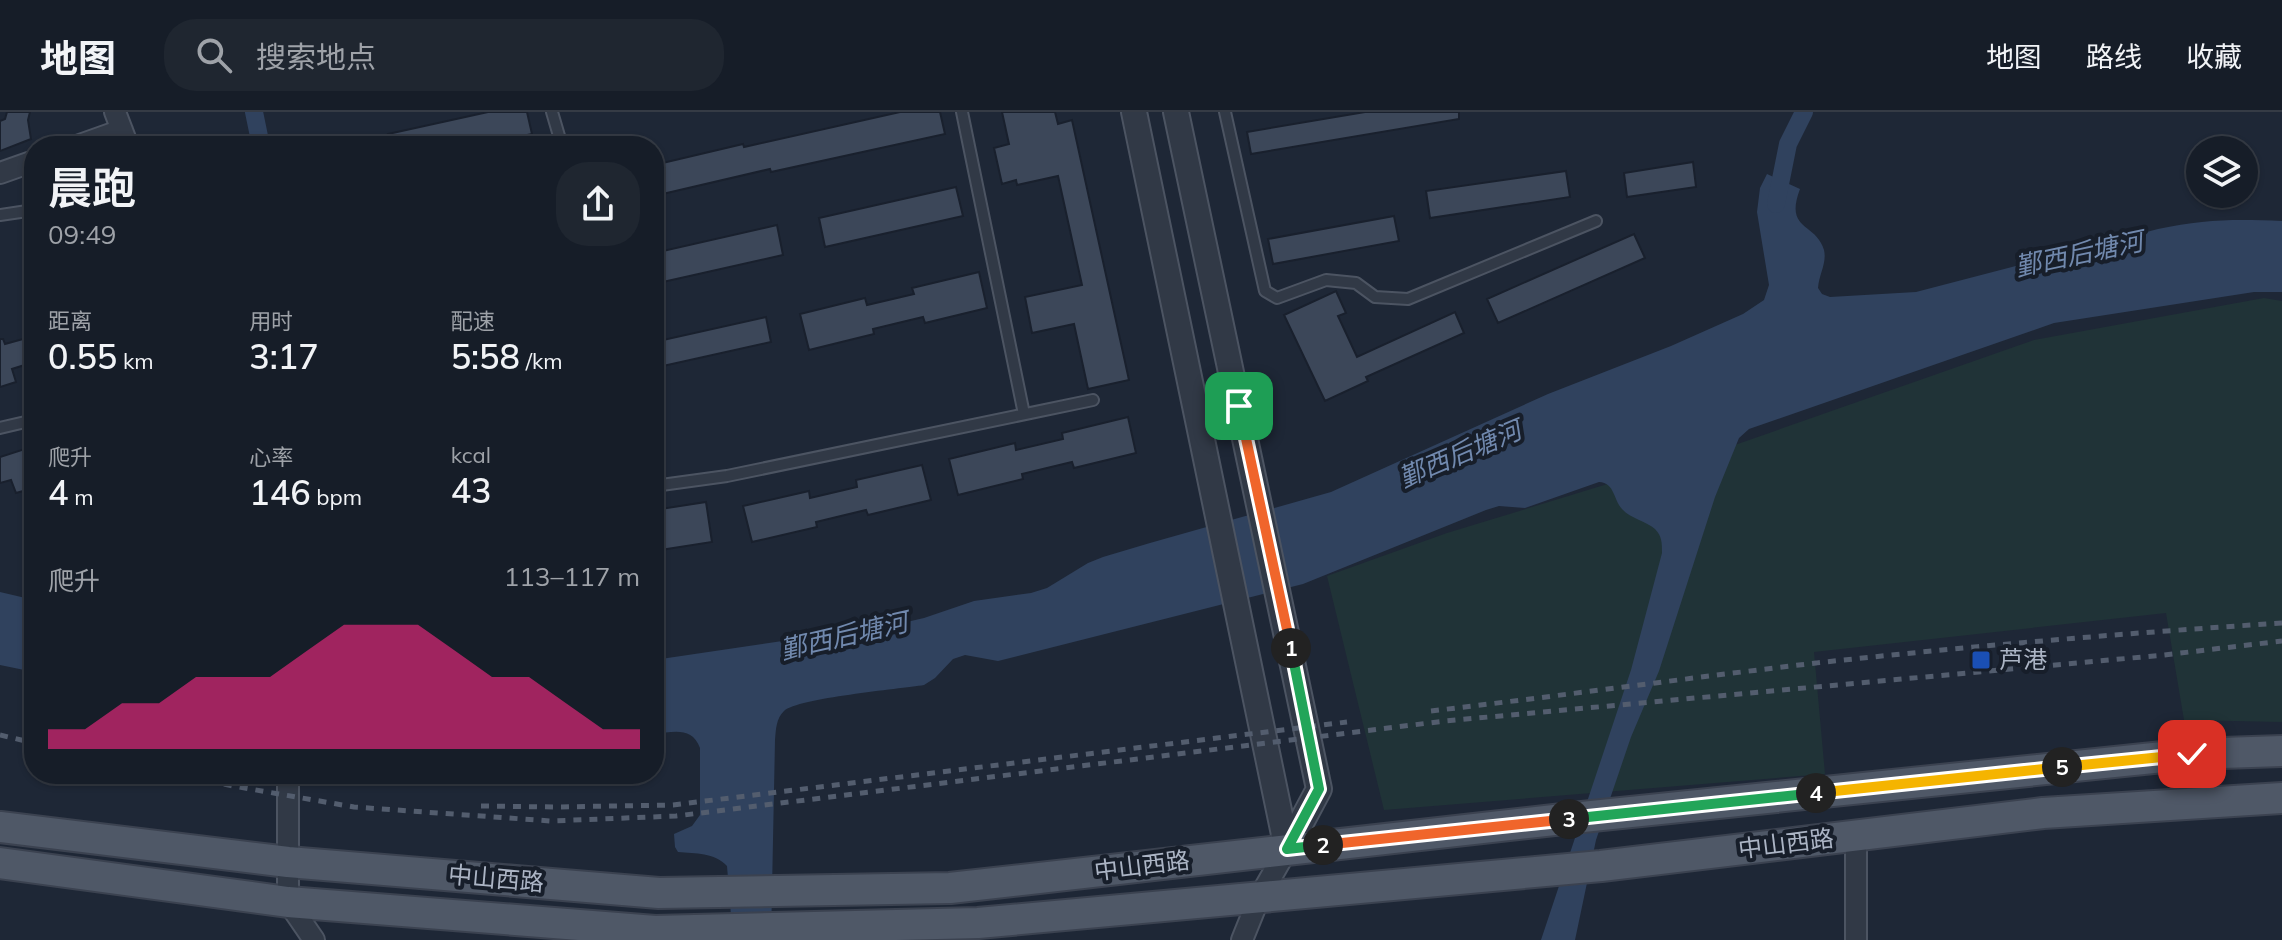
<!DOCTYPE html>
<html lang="zh">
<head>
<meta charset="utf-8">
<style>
	body { margin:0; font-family:Mulish,"Noto Sans SC",sans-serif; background:#1f2630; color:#f1f3f6; height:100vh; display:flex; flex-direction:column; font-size:30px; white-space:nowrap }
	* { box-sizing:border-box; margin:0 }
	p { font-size:26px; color:#9ea2a8 }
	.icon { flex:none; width:44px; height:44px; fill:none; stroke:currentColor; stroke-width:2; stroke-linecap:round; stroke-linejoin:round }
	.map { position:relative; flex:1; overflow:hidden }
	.drawer { position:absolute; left:24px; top:24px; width:640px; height:648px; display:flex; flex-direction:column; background:#161d28; border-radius:32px; box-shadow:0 2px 6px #0004,0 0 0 2px #353b45 }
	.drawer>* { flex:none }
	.buttons { position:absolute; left:2186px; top:24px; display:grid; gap:16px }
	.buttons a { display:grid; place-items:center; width:72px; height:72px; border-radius:50%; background:#161d28; box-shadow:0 2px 6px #0004,0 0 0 2px #353b45; font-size:40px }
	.pin { position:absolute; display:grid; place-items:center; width:68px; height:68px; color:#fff; margin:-34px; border-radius:16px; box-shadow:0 4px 12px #0006 }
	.km { position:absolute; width:40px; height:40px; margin:-20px; border-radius:50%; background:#222; color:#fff; font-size:22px; line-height:40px; text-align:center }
	.round { display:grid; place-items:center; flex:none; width:84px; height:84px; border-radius:32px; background:#1f2630 }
	.overview { display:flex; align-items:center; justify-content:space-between; height:136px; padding:0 24px }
	h1 { font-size:44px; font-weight:600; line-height:60px }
	.stats { display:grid; grid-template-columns:repeat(3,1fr); gap:12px; height:136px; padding:8px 24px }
	.stats div { display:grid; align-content:center }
	.stats b { font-size:34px; font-weight:600 }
	.stats small { font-size:22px; font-weight:400 }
	.stats p { font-size:22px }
	.chart { height:224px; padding:16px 24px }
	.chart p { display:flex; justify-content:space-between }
	.chart svg { width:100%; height:144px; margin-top:8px; fill:#db2777; opacity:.7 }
	header { display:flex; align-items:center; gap:48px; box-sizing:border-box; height:112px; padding:0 40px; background:#161d28; border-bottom:2px solid #353b45 }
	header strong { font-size:38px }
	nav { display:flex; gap:44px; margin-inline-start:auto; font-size:28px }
	.search { width:560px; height:72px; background:#1f2630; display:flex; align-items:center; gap:20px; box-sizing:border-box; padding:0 28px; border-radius:32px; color:#9ea2a8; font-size:30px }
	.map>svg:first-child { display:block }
</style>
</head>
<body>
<header>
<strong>地图</strong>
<div class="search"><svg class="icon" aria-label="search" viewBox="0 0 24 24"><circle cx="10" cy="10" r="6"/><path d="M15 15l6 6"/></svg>搜索地点</div>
<nav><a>地图</a><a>路线</a><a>收藏</a></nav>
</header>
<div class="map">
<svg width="2282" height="828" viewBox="0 0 2282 828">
	<rect width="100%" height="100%" fill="#1e2736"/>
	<path fill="#203337" d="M2264 186 2282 189V610L2184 608 2166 501 1814 540 1825 662 1384 698 1327 464 1447 421 1732 334 2034 228Z"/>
	<path fill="#30425e" d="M1767 62 1800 77C1784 119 1816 110 1824 138 1827 151 1819 162 1818 176L1822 182 1830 185 1916 180 2158 117C2204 107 2236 107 2282 109V180H2254L2054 211 1749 317 1739 326 1715 385 1659 559 1631 625 1596 728 1575 828H1541L1631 558 1662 441C1662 431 1662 424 1655 417 1646 409 1631 407 1622 397 1613 387 1615 371 1599 370L1525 396 1499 394 1486 398 1303 472 998 549 965 543 953 547 935 566 924 573C899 577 798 586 784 599 776 607 776 617 775 628L771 828H733L727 754C714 740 696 742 678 740L675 735 674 722 692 714 700 703V636C692 614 673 620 654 622V548L898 512 924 506 974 489 1031 481 1047 476 1088 451 1103 445 1150 431 1331 380 1548 282 1671 234 1743 202 1764 188 1769 173 1757 100 1760 76Z
		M0 480 34 488V560L0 553Z"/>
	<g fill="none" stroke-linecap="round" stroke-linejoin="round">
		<path stroke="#30425e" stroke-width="18" d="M254 0 261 34
			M1776 92 1788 32 1804 0"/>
	</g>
	<path fill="#3c4759" stroke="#19202d" stroke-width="2" d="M7 0H30L28 8 31 27 0 39V9L5 7Z
		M488 0H527L532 22 476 34H391L388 22Z
		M900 0H940L945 22 771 60 770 57 654 84V53L743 32 744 35Z
		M1002 0H1055L1058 12 1072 8 1129 268 1088 277 1074 212 1032 221 1025 185 1082 173 1058 64 1017 73 1016 68 1002 72 994 36 1009 32Z
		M1365 0H1459V7L1251 42 1247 20Z
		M1693 50 1696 75 1627 85 1624 61Z
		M1566 59 1570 85 1430 106 1426 79Z
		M956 75 963 104 825 135 819 106Z
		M1394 104 1399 129 1273 152 1268 127Z
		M777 113 783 143 654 172V141Z
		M1634 122 1645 146 1498 211 1487 187Z
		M979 160 987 196 925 211 923 205 873 217 874 222 809 238 800 202 865 186 867 193 914 182 912 176Z
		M1336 179 1346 201 1338 204 1357 245 1455 200 1464 221 1366 265 1368 269 1325 289 1284 203Z
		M766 205 771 230 654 256V230Z
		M0 227H3L5 232 23 227 31 251 12 257 16 270 0 275Z
		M1128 305 1136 341 1074 356 1072 350 1022 362 1023 367 958 383 949 347 1015 331 1016 338 1063 327 1062 321Z
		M34 334V376L16 381 11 368 0 371V345Z
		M922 353 931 388 868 403 866 398 816 410 817 415 752 430 743 394 809 379 810 386 857 375 856 368Z
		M706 390 712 430 654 439V398Z"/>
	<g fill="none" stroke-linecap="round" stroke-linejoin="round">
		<g stroke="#4c5462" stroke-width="14">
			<path id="service" d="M552 0 562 34
				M962 0 1024 302
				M1225 0 1265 179 1277 186 1326 168 1356 171 1375 185 1408 187 1596 109
				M0 103 34 98
				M0 316 34 308
				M654 374 727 364 1093 288"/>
		</g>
		<g stroke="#4c5462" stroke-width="24">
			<path id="minor" d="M115 0 128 34
				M77 34 122 18
				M0 61 34 49
				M288 662V790L314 828
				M1856 723V828
				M1242 828 1259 786 1287 737"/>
		</g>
		<g stroke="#4c5462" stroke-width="28">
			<path id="tertiary" d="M1134 0 1287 737
				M1176 0 1319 677 1287 737"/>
		</g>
		<g stroke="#3b4250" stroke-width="34">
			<path id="primary" d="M0 715 288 750 659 781 950 776 1563 707 2192 642 2282 639
				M0 751 288 790 655 819 978 811 1601 754 2043 701 2282 686"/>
		</g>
		<use href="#service" stroke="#313946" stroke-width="10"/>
		<use href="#minor" stroke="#313946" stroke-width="20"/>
		<use href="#tertiary" stroke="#313946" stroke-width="24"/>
		<use href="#primary" stroke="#4f5867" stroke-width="30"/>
		<path stroke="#535d6e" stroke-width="5" stroke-dasharray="8 8" stroke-linecap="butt" d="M1431 599C1559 584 1688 566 1816 551 1971 534 2127 521 2282 511
			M0 623 34 631
			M177 662 233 674 354 695 551 709 676 704 1445 609 2164 543 2282 529
			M481 694 556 695 673 693 1347 610"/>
	</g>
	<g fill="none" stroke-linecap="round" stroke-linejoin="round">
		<g stroke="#fff" stroke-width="16">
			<path id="split-1" d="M1239 294 1291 536"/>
		</g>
		<g stroke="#fff" stroke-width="16">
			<path id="split-2" d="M1291 536 1319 677 1287 737 1323 733"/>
		</g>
		<g stroke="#fff" stroke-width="16">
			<path id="split-3" d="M1323 733 1569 707"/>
		</g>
		<g stroke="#fff" stroke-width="16">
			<path id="split-4" d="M1569 707 1816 681"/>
		</g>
		<g stroke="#fff" stroke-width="16">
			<path id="split-5" d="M1816 681 2062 655"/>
		</g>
		<g stroke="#fff" stroke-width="16">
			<path id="split-6" d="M2062 655 2192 642"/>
		</g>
		<use href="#split-1" stroke="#f0652b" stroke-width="10"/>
		<use href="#split-2" stroke="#22a559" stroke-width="10"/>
		<use href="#split-3" stroke="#f0652b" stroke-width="10"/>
		<use href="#split-4" stroke="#22a559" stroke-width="10"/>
		<use href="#split-5" stroke="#f5b400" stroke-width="10"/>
		<use href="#split-6" stroke="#f5b400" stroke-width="10"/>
	</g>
	<rect fill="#1a4fb4" stroke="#171e2a" stroke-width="3" x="1971" y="538" width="20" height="20" rx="4"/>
	<g text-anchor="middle" stroke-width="8" stroke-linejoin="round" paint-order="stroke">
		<g font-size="24" fill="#abb4c4" stroke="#171e2a" text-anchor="start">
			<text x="1999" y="556">芦港</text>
		</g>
		<g font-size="24" fill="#abb4c4" stroke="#171e2a">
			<text transform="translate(1786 732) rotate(-7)" y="8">中山西路</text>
			<text transform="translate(1142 754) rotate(-7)" y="8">中山西路</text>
			<text transform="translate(496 767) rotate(5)" y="8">中山西路</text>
		</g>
		<g font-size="26" font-style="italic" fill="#7189ae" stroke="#171e2a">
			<text transform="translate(2079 142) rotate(-12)" y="9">鄞西后塘河</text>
			<text transform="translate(1460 342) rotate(-23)" y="9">鄞西后塘河</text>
			<text transform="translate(844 524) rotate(-13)" y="9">鄞西后塘河</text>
		</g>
	</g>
</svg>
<div class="buttons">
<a><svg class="icon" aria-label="layers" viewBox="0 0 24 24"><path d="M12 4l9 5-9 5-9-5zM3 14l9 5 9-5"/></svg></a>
</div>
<div class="pin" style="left:1239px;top:294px;background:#1e9e55"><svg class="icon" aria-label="arrive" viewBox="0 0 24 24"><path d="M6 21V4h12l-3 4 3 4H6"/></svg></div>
<div class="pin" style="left:2192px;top:642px;background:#d93025"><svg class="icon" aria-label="check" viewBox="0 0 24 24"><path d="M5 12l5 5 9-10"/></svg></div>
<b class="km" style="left:1291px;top:536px">1</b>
<b class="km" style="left:1323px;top:733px">2</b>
<b class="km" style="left:1569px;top:707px">3</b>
<b class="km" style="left:1816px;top:681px">4</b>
<b class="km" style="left:2062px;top:655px">5</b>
<section class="drawer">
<div class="overview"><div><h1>晨跑</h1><p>09:49</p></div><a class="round"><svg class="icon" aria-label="share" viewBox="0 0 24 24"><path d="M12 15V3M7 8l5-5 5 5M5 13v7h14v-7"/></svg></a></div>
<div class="stats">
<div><p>距离</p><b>0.55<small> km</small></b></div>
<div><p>用时</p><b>3:17</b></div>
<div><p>配速</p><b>5:58<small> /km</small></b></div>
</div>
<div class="stats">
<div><p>爬升</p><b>4<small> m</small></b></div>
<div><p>心率</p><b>146<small> bpm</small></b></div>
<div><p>kcal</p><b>43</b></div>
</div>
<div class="chart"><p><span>爬升</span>113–117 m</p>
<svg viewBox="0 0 160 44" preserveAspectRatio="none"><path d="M0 44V38L10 38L20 30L30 30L40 22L50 22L60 22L70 14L80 6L90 6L100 6L110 14L120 22L130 22L140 30L150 38L160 38V44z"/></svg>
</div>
</section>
</div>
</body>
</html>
